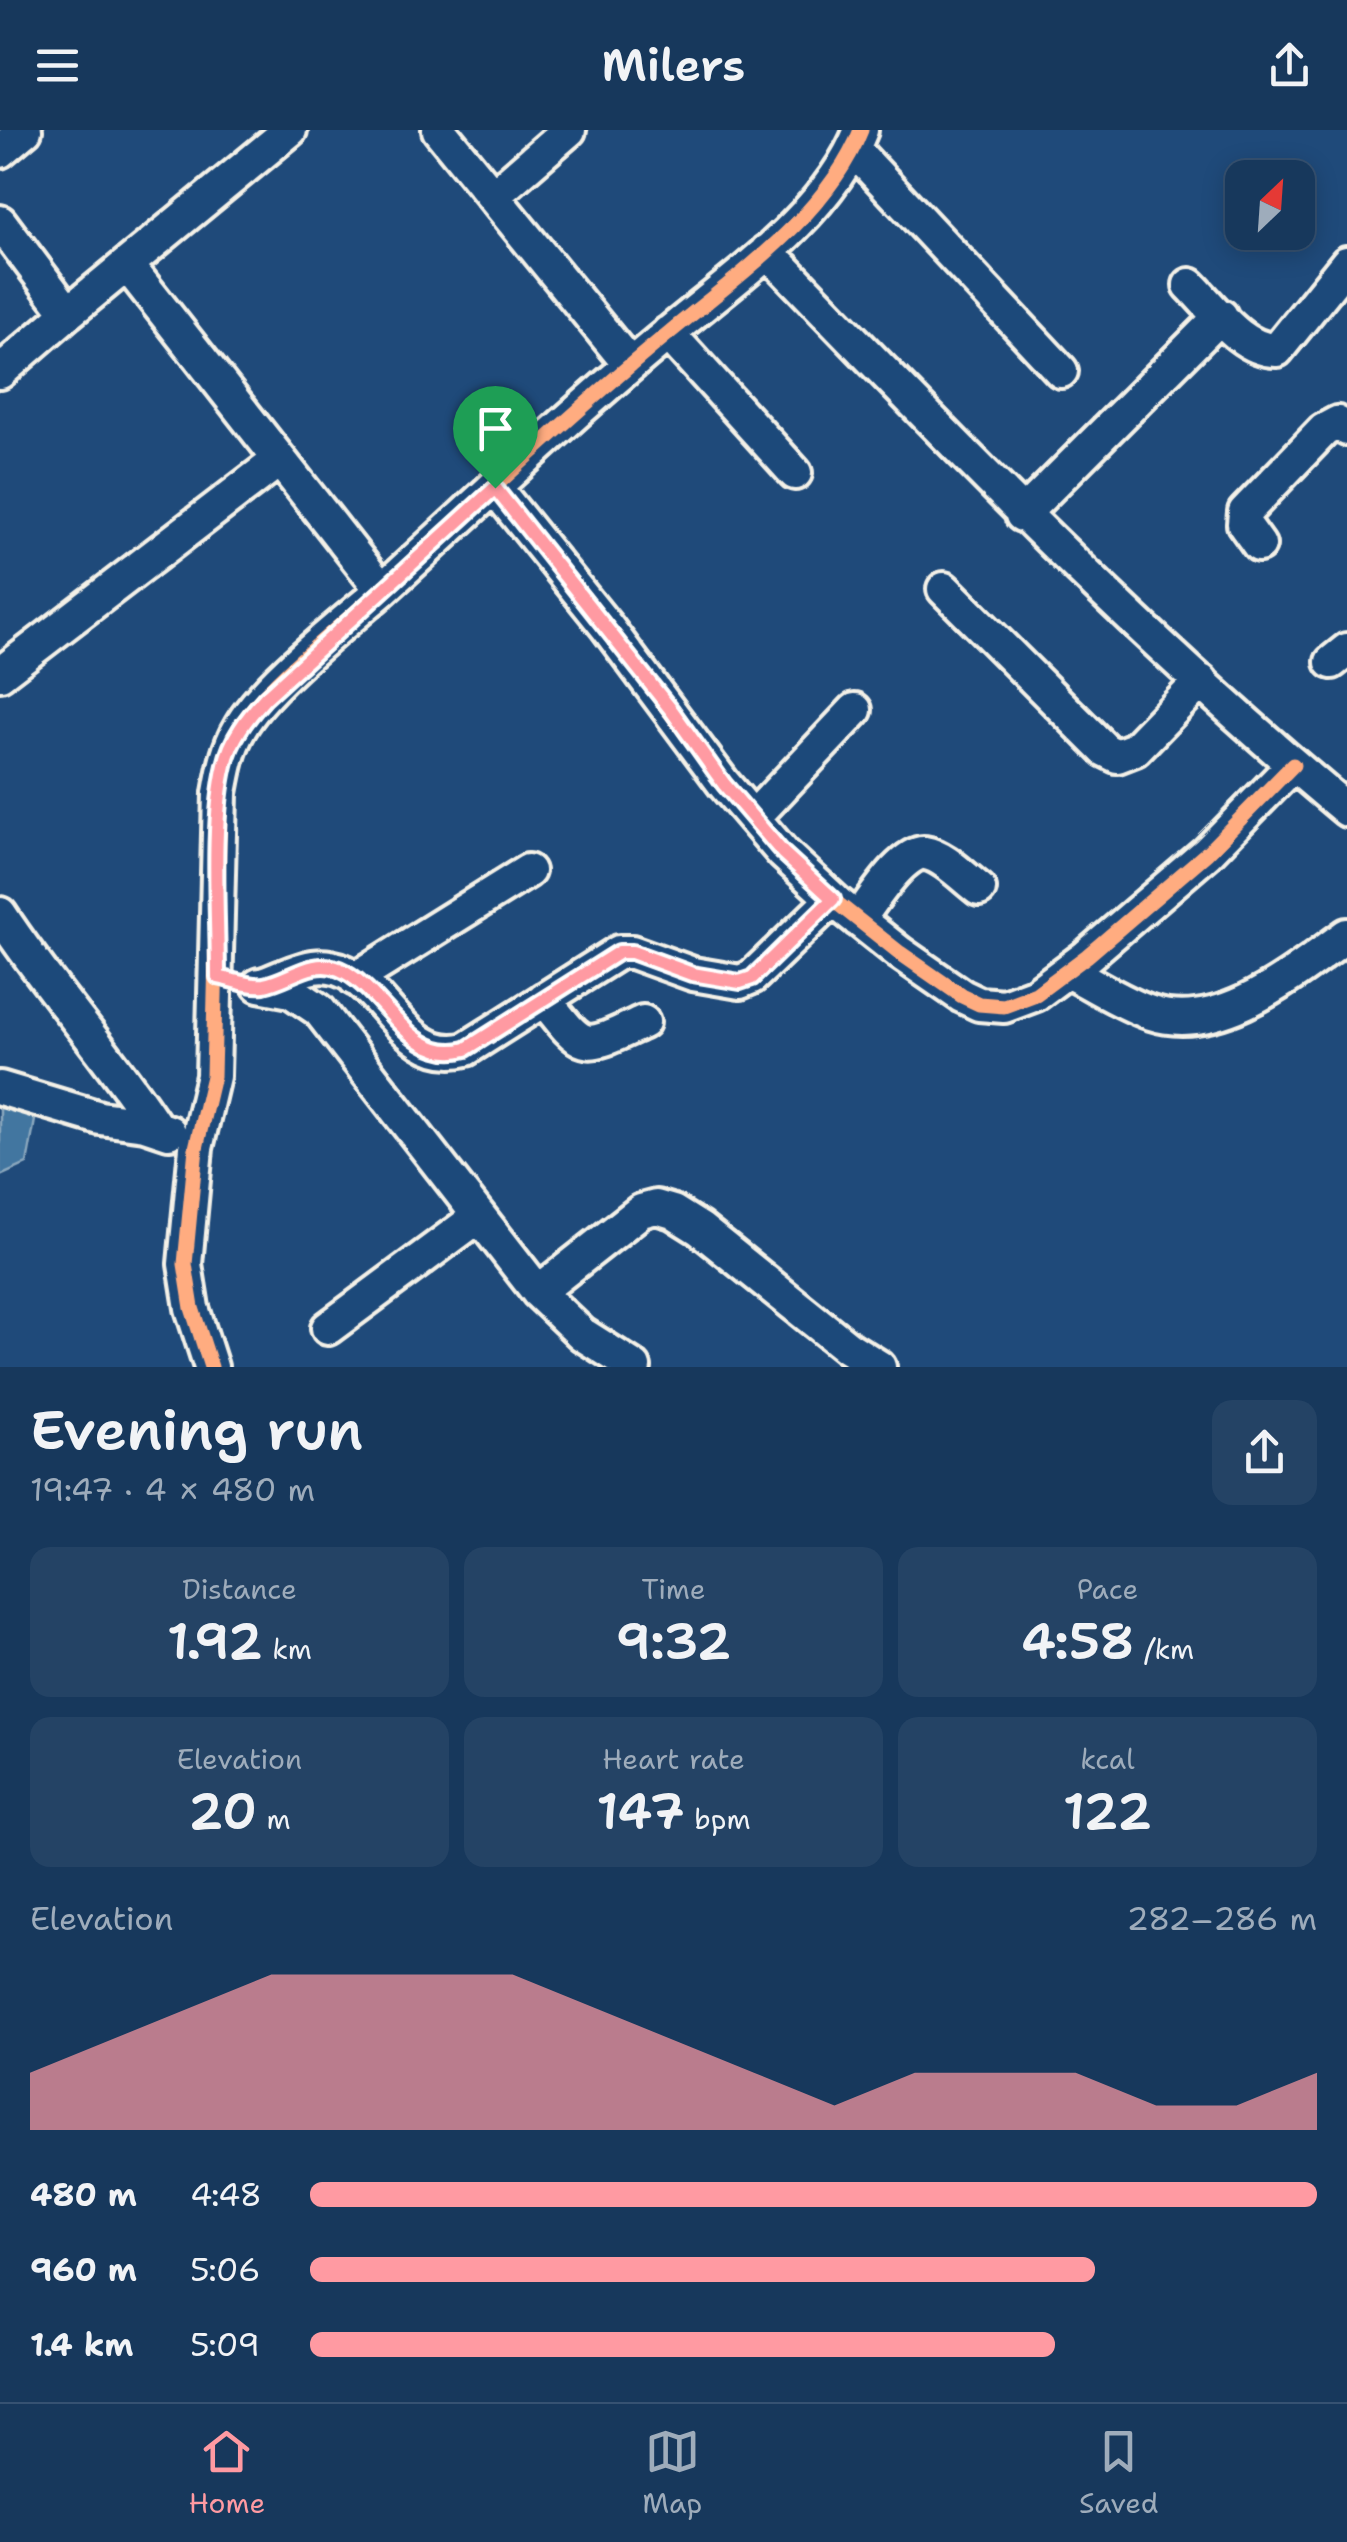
<!DOCTYPE html>
<html lang="en">
<head>
<meta charset="utf-8">
<style>
	body { margin:0; font-family:"Shantell Sans",sans-serif; background:#244365; color:#f1f3f6; height:100vh; display:flex; flex-direction:column; font-size:38px; white-space:nowrap }
	* { box-sizing:border-box; margin:0 }
	p { font-size:32px; color:#9eacbb }
	.icon { flex:none; width:55px; height:55px; fill:none; stroke:currentColor; stroke-width:2; stroke-linecap:round; stroke-linejoin:round }
	.map { position:relative; height:1237px; overflow:hidden }
	.sheet { display:flex; flex-direction:column; background:#17385c; flex:1 }
	.sheet>* { flex:none }
	.needle { width:65px; rotate:25deg }
	.tools { position:absolute; left:1225px; top:30px; display:grid; gap:20px }
	.tools a { display:grid; place-items:center; width:90px; height:90px; border-radius:20px; background:#17385c; box-shadow:0 5px 25px #0003,0 0 0 2px #365272; font-size:50px }
	.pin { position:absolute; display:grid; place-items:center; width:85px; height:85px; color:#fff; margin:-102px -42px; border-radius:50% 50% 50% 0; rotate:-45deg; box-shadow:0 0 10px #0007 }
	.pin .icon { rotate:45deg }
	.round { display:grid; place-items:center; flex:none; width:105px; height:105px; border-radius:20px; background:#244365 }
	.overview { display:flex; align-items:center; justify-content:space-between; height:170px; padding:0 30px }
	h1 { font-size:55px; font-weight:600; line-height:75px }
	.stats { display:grid; grid-template-columns:repeat(3,1fr); gap:15px; height:170px; padding:10px 30px }
	.stats div { display:grid; align-content:center; border-radius:20px; background:#244365; text-align:center }
	.stats b { font-size:50px; font-weight:600 }
	.stats small { font-size:28px; font-weight:400 }
	.stats p { font-size:28px }
	.chart { height:280px; padding:20px 30px }
	.chart p { display:flex; justify-content:space-between }
	.chart svg { width:100%; height:180px; margin-top:10px; fill:#ff9aa2; opacity:.7 }
	ul { padding:0 30px; list-style:none; font-size:32px }
	li { display:grid; grid-template-columns:160px 120px 1fr; align-items:center; height:75px }
	li i { height:25px; border-radius:12px; background:#ff9aa2 }
	header { display:flex; justify-content:space-between; align-items:center; height:130px; padding:0 30px; background:#17385c; font-size:45px; font-weight:600 }
	.menu { display:flex; justify-content:space-around; align-items:center; height:140px; border-top:2px solid #365272; background:#17385c; font-size:28px; color:#9eacbb }
	.menu a { display:grid; justify-items:center; gap:5px }
	.menu .on { color:#ff9aa2 }
	.map>svg:first-child { display:block }
</style>
</head>
<body>
<header><svg class="icon" aria-label="menu" viewBox="0 0 24 24"><path d="M4 6h16M4 12h16M4 18h16"/></svg>Milers<svg class="icon" aria-label="share" viewBox="0 0 24 24"><path d="M12 15V3M7 8l5-5 5 5M5 13v7h14v-7"/></svg></header>
<div class="map">
<svg width="1347" height="1237" viewBox="0 0 1347 1237">
	<rect width="100%" height="100%" fill="#1f4a7a"/>
	<filter id="ink" filterUnits="userSpaceOnUse"><feTurbulence type="fractalNoise" baseFrequency=".01" numOctaves="2"/><feDisplacementMap in="SourceGraphic" scale="20" xChannelSelector="R" yChannelSelector="G"/><feConvolveMatrix kernelMatrix="1 2 1 2 8 2 1 2 1" color-interpolation-filters="sRGB"/></filter>
	<g filter="url(#ink)">
		<path fill="#4376a0" stroke="#8aa7bd" stroke-width="2.5" d="M0 965 35 990 27 1034 0 1046Z"/>
		<g fill="none" stroke-linecap="round" stroke-linejoin="round">
			<g stroke="#f4f1e8" stroke-width="40">
				<path id="minor" d="M439 0 630 235
					M853 19 1061 241
					M0 21 25 0
					M493 66 569 0
					M0 92 68 183 290 0
					M767 121C953 314 1140 508 1347 680
					M128 136 382 460
					M1190 155C1214 179 1242 221 1277 220L1347 133
					M668 203 795 343
					M0 242 68 183
					M495 358 607 497 724 654 783 723 837 773 900 823 962 866 979 874 1004 876 1036 864 1087 826 1207 723 1293 635
					M1022 385 1221 186
					M1259 415 1244 394 1245 382 1324 300 1337 293 1347 299
					M944 459 1105 620 1117 626 1135 619 1201 551
					M1332 532 1347 520
					M0 544 279 330
					M753 688 855 580
					M0 784C48 858 108 923 156 997
					M858 790C871 773 903 720 925 723 944 726 964 748 979 759
					M1067 841C1094 854 1123 874 1151 883 1221 906 1294 843 1347 805
					M355 849 528 741
					M259 855 291 861 319 880 538 1162 582 1204 634 1237
					M262 855C283 848 307 833 330 837 383 845 403 936 466 919L619 822H632L693 844 740 852 752 847 833 769
					M544 869C586 923 582 920 643 892
					M0 958 100 988 145 994 169 1002
					M538 1162 641 1081 656 1077 673 1082 700 1099 847 1217 879 1237
					M328 1198 479 1086
					M211 1237 192 1178 185 1134 196 1018 213 946 220 663C224 640 228 618 240 598 264 555 342 495 381 461 477 374 570 284 670 202 736 147 829 83 861 0"/>
			</g>
			<use href="#minor" stroke="#1f4a7a" stroke-width="32"/>
			<g stroke="#1f4a7a" stroke-width="21">
				<path id="cycleway" d="M495 358 607 497 724 654 783 723 837 773 900 823 962 866 979 874 1004 876 1036 864 1087 826 1207 723 1293 635
					M211 1237 192 1178 185 1134 196 1018 213 946 220 663C224 640 228 618 240 598 264 555 342 495 381 461 477 374 570 284 670 202 736 147 829 83 861 0"/>
			</g>
			<use href="#cycleway" stroke="#ffac80" stroke-width="15"/>
		</g>
	</g>
	<g fill="none" stroke-linecap="round" stroke-linejoin="round" filter="url(#ink)">
		<g stroke="#fff" stroke-width="20">
			<path id="route" d="M495 358 672 581 724 654 783 723 833 769 752 848 740 852 692 844 632 822H619L466 919C409 935 384 858 339 839 312 828 290 850 264 855 251 857 232 850 218 847 218 785 211 693 225 635 231 608 247 588 265 568Z"/>
		</g>
		<use href="#route" stroke="#ff9aa2" stroke-width="12"/>
	</g>
</svg>
<div class="tools">
<a><svg class="needle" viewBox="-14 -14 28 28"><path d="M0-13l5 13h-10z" fill="#e53935"/><path d="M0 13l5-13h-10z" fill="#9eacbb"/></svg></a>
</div>
<div class="pin" style="left:495px;top:358px;background:#1e9e55"><svg class="icon" aria-label="arrive" viewBox="0 0 24 24"><path d="M6 21V4h12l-3 4 3 4H6"/></svg></div>
</div>
<section class="sheet">
<div class="overview"><div><h1>Evening run</h1><p>19:47 · 4 × 480 m</p></div><a class="round"><svg class="icon" aria-label="share" viewBox="0 0 24 24"><path d="M12 15V3M7 8l5-5 5 5M5 13v7h14v-7"/></svg></a></div>
<div class="stats">
<div><p>Distance</p><b>1.92<small> km</small></b></div>
<div><p>Time</p><b>9:32</b></div>
<div><p>Pace</p><b>4:58<small> /km</small></b></div>
</div>
<div class="stats">
<div><p>Elevation</p><b>20<small> m</small></b></div>
<div><p>Heart rate</p><b>147<small> bpm</small></b></div>
<div><p>kcal</p><b>122</b></div>
</div>
<div class="chart"><p><span>Elevation</span>282–286 m</p>
<svg viewBox="0 0 160 44" preserveAspectRatio="none"><path d="M0 44V30L10 22L20 14L30 6L40 6L50 6L60 6L70 14L80 22L90 30L100 38L110 30L120 30L130 30L140 38L150 38L160 30V44z"/></svg>
</div>
<ul>
<li><b>480 m</b>4:48<i style="width:100%"></i></li>
<li><b>960 m</b>5:06<i style="width:78%"></i></li>
<li><b>1.4 km</b>5:09<i style="width:74%"></i></li>
</ul>
</section>
<nav class="menu">
<a class="on"><svg class="icon" aria-label="home" viewBox="0 0 24 24"><path d="M3 11l9-7 9 7M6 9v11h12V9"/></svg>Home</a>
<a><svg class="icon" aria-label="map" viewBox="0 0 24 24"><path d="M3 6l6-2 6 2 6-2v14l-6 2-6-2-6 2zM9 4v14M15 6v14"/></svg>Map</a>
<a><svg class="icon" aria-label="saved" viewBox="0 0 24 24"><path d="M7 4h10v16l-5-4-5 4z"/></svg>Saved</a>
</nav>
</body>
</html>
